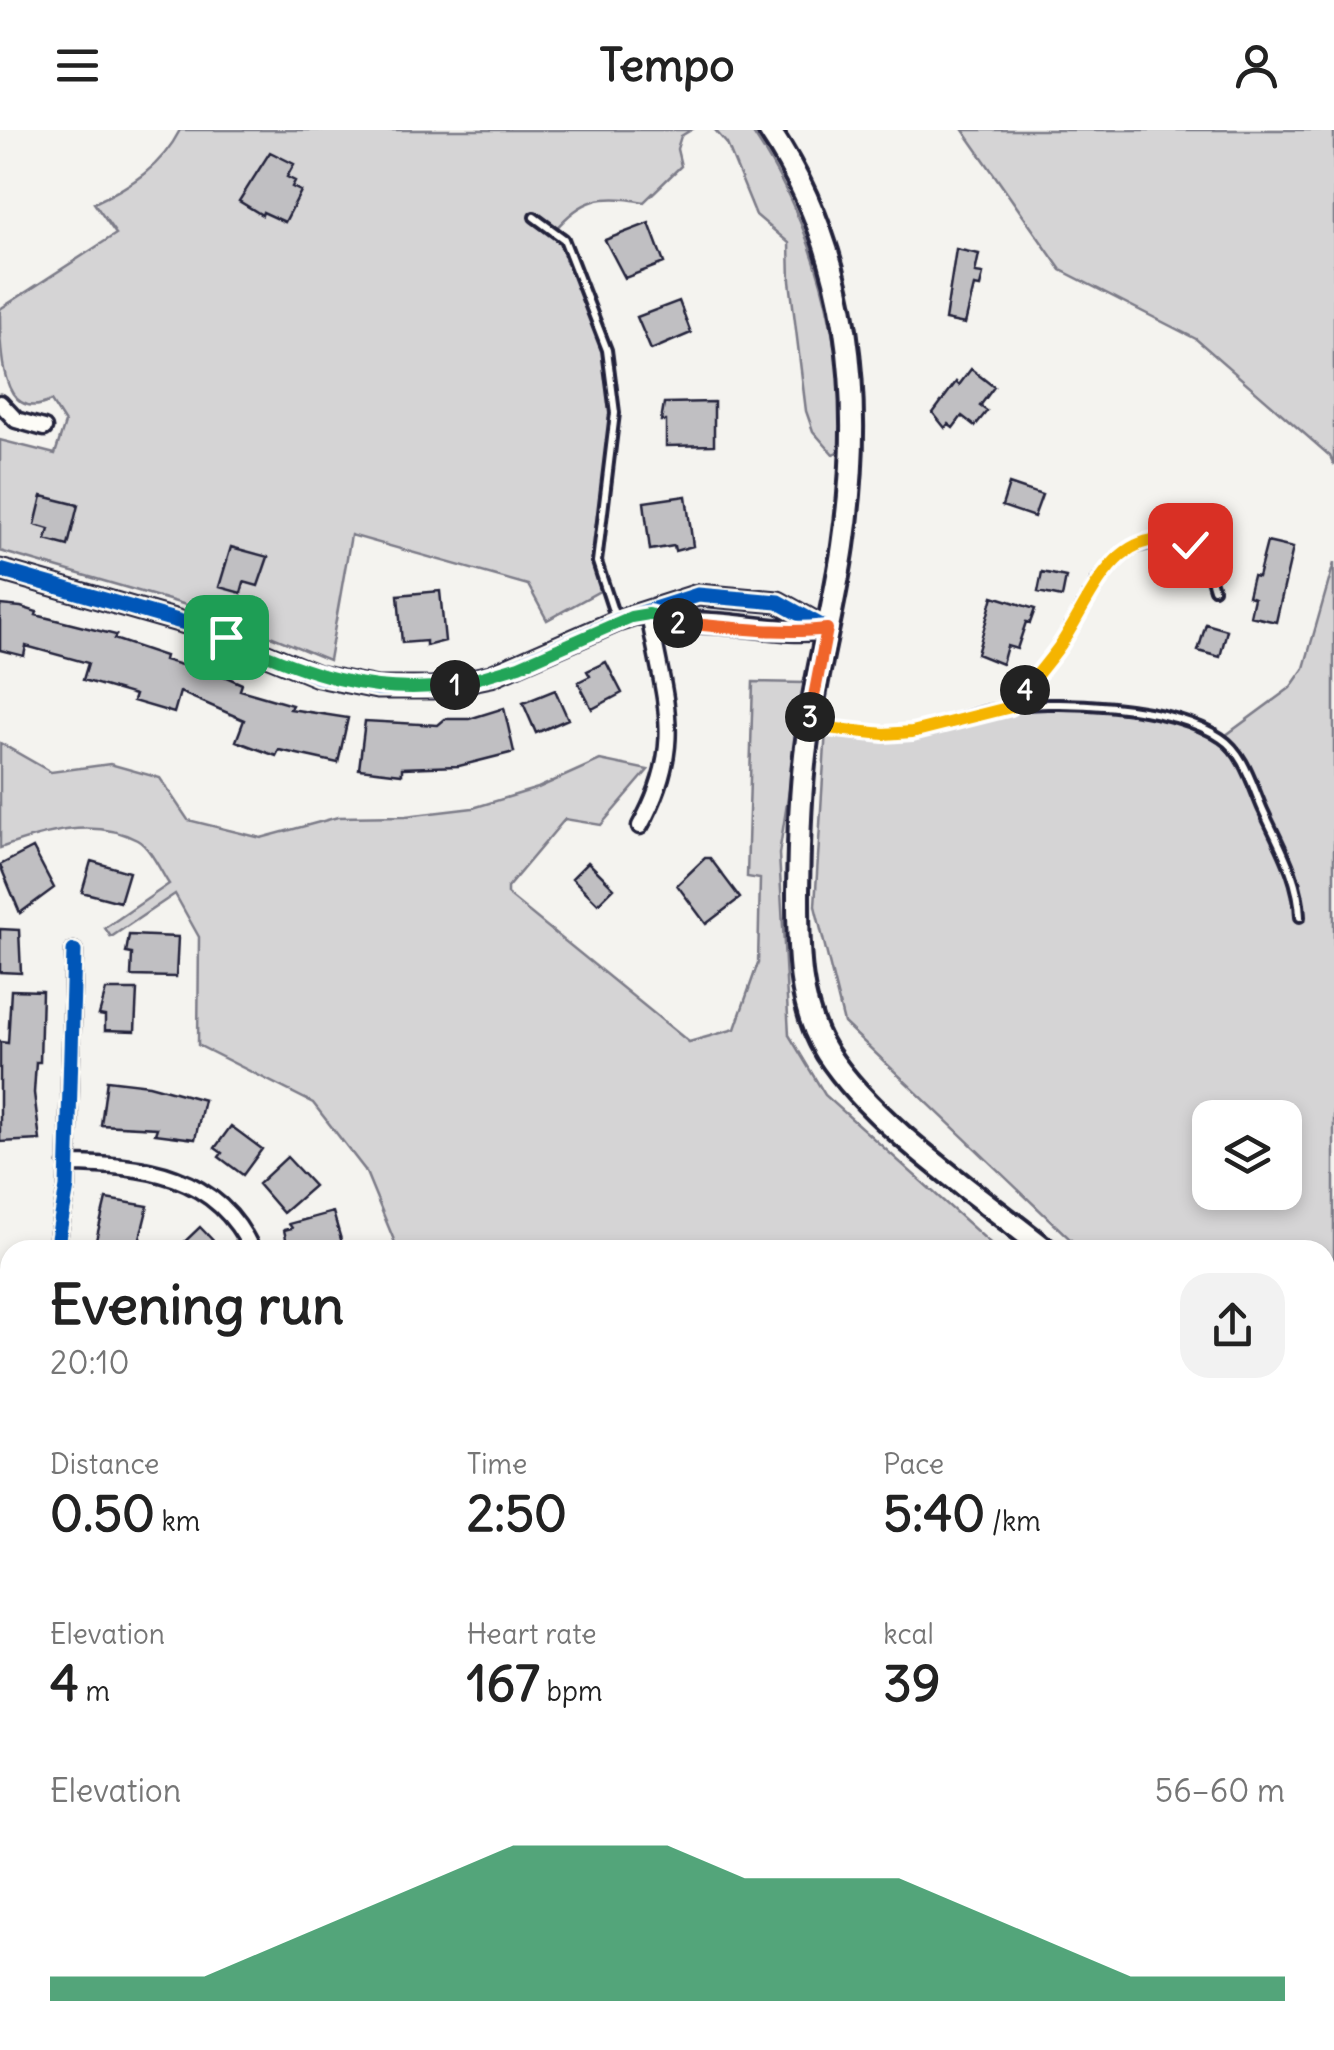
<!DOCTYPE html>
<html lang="en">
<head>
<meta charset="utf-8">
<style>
	body { margin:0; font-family:Delius,sans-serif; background:#f2f2f2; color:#222; height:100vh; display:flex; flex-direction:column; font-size:38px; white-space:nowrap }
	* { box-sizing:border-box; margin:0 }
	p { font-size:32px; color:#767676 }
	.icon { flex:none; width:55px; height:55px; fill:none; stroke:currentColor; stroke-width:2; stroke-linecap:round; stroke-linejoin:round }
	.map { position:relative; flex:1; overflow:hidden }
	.drawer { position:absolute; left:0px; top:1110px; width:1335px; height:810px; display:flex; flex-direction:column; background:#fff; border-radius:30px 30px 0 0; box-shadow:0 5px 15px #0003 }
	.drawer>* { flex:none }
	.buttons { position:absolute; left:1192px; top:970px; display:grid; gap:20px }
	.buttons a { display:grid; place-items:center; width:110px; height:110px; border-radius:20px; background:#fff; box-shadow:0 5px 15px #0003; font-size:50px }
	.pin { position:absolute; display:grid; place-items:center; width:85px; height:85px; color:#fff; margin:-42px; border-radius:20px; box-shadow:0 5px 15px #0006 }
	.km { position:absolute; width:50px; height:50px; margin:-25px; border-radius:50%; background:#222; color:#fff; font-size:28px; line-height:50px; text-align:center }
	.round { display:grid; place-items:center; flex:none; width:105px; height:105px; border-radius:30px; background:#f2f2f2 }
	.summary { display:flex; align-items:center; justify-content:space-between; height:170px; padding:0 50px }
	h1 { font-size:55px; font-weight:700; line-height:75px }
	.metrics { display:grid; grid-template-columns:repeat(3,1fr); gap:15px; height:170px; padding:10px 50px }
	.metrics div { display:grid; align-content:center }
	.metrics b { font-size:50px; font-weight:700 }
	.metrics small { font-size:28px; font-weight:400 }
	.metrics p { font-size:28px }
	.chart { height:280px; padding:20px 50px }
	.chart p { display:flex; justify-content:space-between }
	.chart svg { width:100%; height:180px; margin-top:10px; fill:#0b8043; opacity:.7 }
	header { display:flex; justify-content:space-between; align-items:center; height:130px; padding:0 50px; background:#fff; font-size:45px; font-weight:700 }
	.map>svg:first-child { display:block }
</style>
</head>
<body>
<header><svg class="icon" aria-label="menu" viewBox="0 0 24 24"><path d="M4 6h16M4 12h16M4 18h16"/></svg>Tempo<svg class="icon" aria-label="person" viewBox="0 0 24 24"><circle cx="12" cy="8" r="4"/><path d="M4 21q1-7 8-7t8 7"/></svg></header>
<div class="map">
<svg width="1334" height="1920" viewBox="0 0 1334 1920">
	<rect width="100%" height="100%" fill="#f4f3ef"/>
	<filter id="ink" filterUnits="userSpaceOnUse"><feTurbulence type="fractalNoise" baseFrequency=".01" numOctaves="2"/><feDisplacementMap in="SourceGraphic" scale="20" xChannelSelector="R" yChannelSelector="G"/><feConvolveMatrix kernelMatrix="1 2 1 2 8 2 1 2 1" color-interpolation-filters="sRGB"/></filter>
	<g filter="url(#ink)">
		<path fill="#d5d4d5" stroke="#7c7b88" stroke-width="2.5" fill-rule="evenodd" d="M180 0H691L681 6 677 19 681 36 644 72C603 64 582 68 555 100L564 109 600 197 615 283 597 414 605 458 547 490 528 455 351 405 329 530 214 483 0 421V310L55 324 65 293 51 271C0 295 0 219 0 179L116 104 94 73C131 56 161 37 180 0Z
			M715 0H751C814 93 845 209 840 321L833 324 813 301 806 281 790 151 789 113 756 85 727 14Z
			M963 0H1334V335L1330 326 1196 209 1061 140Z
			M1334 433V1234L1325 1229V1120H1092L1072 1111 844 893 815 776 826 599 912 603 996 578 1076 575 1162 586 1222 608 1290 558 1304 538ZM1210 988H1285V1062H1210Z
			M753 552 806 553 779 724 789 905 825 965 998 1120H398L365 1040 313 973 198 915 199 807 175 764 111 807 105 798 169 754C161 742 150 717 137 710 94 687 42 703 0 718V613L51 642 110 634 160 648 188 690 261 708 338 687 406 686 473 678 538 658 600 630 648 640 601 695 565 689 507 758V764L689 912 735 899 758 833 760 749 747 747Z
			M1334 1335V1727L1325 1721V1359Z
			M651 1910H1215L1211 1920H650Z"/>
		<path fill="#c0bfc2" stroke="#22223b" stroke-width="2.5" d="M270 22 294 34 287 47 295 51 292 57 301 61 285 92 263 82 262 85 239 71Z
			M649 93 664 133 625 148 605 110Z
			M956 119 979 124 975 143 983 144 980 157 974 156 965 194 945 190Z
			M679 171 691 203 651 220 637 187Z
			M971 239 994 257 980 276 987 281 975 296 962 286 953 298 948 294 945 298 933 283 956 252 959 255Z
			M714 272V315L666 316V291H661L664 273Z
			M1009 354 1042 365 1034 387 1002 376Z
			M42 366 78 375 68 416 46 410 49 399 35 395Z
			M686 366 693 416 675 421 674 416 650 420 644 372Z
			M1267 412 1293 418 1276 492 1250 486 1254 468 1248 466 1253 446 1258 447Z
			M231 417 268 427 258 456 244 452 241 463 219 457Z
			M1042 442 1066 447 1062 467 1038 462Z
			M440 461 445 511 426 516V511L402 513 398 465Z
			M993 466 1035 479 1030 493 1026 492 1017 519 1007 516 1002 534 977 524Z
			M0 475 21 477 37 482 36 485 116 505 114 509 165 526 164 530 205 542 206 538 242 554 240 560 292 575 290 579 348 588 338 633 279 620 276 626 236 611 244 590 180 562 174 583 133 571 135 565 83 550 88 533 26 516 24 526 0 520Z
			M1206 494 1227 500 1220 527 1198 521Z
			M606 532 622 563 592 579 578 552 590 546 587 541Z
			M555 560 568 589 536 603 523 573Z
			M504 578 514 622 459 636 402 638V644L359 639 365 591 438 595 445 589H469Z
			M33 718 54 758 20 783 0 735Z
			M705 728H710L740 768 706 794 677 755Z
			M91 731 129 742 120 772 82 762Z
			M588 732 614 758 598 774 572 748Z
			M0 799 19 800 21 843 0 842Z
			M129 805 178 807 176 847 131 846 132 824 126 823Z
			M11 860 42 861 40 932H36L34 963 40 1010 0 1012V912L8 913Z
			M106 860H137L135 901 105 900V886L99 885Z
			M107 950 149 955 204 970 195 1009 155 1004 157 998 101 995Z
			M231 996 262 1019 243 1045 219 1027 222 1023 215 1018Z
			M287 1027 314 1056 283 1083 258 1054Z
			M106 1069 148 1076 137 1120 96 1110Z
			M333 1082 344 1120H295L292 1112 287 1113 284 1100 292 1098 289 1094Z
			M200 1097 222 1120H176Z"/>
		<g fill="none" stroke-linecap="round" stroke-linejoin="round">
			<g stroke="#22223b" stroke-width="14">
				<path id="service" d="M534 87 564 109 607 220 615 283 597 432 616 490
					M1012 576 1059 516 1097 450 1129 419 1173 408 1190 415 1205 429 1214 459
					M815 597C845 601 876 606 906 603 936 600 965 584 995 579 1052 568 1172 574 1221 608 1244 623 1252 655 1263 680 1279 715 1299 748 1300 787"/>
			</g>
			<g stroke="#22223b" stroke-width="21">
				<path id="minor" d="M0 273 16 290 44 298
					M640 696C686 613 664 571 649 484
					M67 1034C143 1035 217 1043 252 1120
					M56 1120 67 1057 74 821
					M0 1194 10 1184
					M1325 1286 1333 1263
					M0 1577 10 1573
					M1325 1839 1334 1846
					M0 1891 10 1887
					M496 1910 497 1920"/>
			</g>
			<g stroke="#22223b" stroke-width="25">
				<path id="tertiary" d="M0 440 199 497 318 546 377 558H432L491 546 617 491 698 465 778 472 827 499
					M649 484C676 492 698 492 726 494 761 497 791 504 827 499
					M0 1208 10 1220
					M249 1910 250 1920"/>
			</g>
			<g stroke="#22223b" stroke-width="28">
				<path id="secondary" d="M769 0C852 124 864 272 843 416 834 478 817 540 808 602 800 655 799 708 798 761 798 815 797 876 827 923 875 997 977 1064 1046 1120
					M1325 1260 1334 1263"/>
			</g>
			<use href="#service" stroke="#fdfcf7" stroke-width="6"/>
			<use href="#minor" stroke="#fdfcf7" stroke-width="14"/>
			<use href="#tertiary" stroke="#fdfcf7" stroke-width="18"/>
			<use href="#secondary" stroke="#fdfcf7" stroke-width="20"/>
			<g stroke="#fdfcf7" stroke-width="21">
				<path id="cycleway" d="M0 440 199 497 318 546 377 558H432L491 546 617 491 698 465 778 472 827 499
					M56 1120 67 1057 74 821"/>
			</g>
			<use href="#cycleway" stroke="#0057b8" stroke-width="15"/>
		</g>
	</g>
	<g fill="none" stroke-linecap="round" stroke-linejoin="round" filter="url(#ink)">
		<g stroke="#fff" stroke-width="20">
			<path id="split-1" d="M226 507C301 542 370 567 455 555"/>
		</g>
		<g stroke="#fff" stroke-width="20">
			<path id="split-2" d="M455 555 519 536 631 487 649 484 678 493"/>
		</g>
		<g stroke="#fff" stroke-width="20">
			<path id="split-3" d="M678 493C726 496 779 505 827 499L810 587"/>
		</g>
		<g stroke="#fff" stroke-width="20">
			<path id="split-4" d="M810 587 808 596 884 604 912 602 1011 577 1025 560"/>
		</g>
		<g stroke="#fff" stroke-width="20">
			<path id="split-5" d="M1025 560C1036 546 1048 532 1059 517 1092 470 1115 387 1190 415"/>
		</g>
		<use href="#split-1" stroke="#22a559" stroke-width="12"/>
		<use href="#split-2" stroke="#22a559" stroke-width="12"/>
		<use href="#split-3" stroke="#f0652b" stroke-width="12"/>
		<use href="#split-4" stroke="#f5b400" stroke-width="12"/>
		<use href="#split-5" stroke="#f5b400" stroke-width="12"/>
	</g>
</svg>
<div class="buttons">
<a><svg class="icon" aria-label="layers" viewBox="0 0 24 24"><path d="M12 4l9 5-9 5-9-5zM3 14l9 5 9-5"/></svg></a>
</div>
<div class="pin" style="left:226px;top:507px;background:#1e9e55"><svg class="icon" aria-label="arrive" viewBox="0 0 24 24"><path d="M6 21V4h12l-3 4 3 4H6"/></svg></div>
<div class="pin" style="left:1190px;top:415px;background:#d93025"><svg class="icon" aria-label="check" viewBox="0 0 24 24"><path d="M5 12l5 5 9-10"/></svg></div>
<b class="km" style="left:455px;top:555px">1</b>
<b class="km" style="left:678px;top:493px">2</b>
<b class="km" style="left:810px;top:587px">3</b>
<b class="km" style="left:1025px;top:560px">4</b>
<section class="drawer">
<div class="summary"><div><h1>Evening run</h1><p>20:10</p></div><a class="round"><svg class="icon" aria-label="share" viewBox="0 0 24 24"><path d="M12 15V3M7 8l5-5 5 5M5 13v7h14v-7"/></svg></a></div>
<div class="metrics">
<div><p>Distance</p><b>0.50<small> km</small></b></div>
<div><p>Time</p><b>2:50</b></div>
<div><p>Pace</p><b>5:40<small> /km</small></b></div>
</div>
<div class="metrics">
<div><p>Elevation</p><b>4<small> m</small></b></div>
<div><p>Heart rate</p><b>167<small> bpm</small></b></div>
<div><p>kcal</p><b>39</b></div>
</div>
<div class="chart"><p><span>Elevation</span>56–60 m</p>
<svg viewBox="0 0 160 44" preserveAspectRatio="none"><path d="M0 44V38L10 38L20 38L30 30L40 22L50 14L60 6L70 6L80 6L90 14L100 14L110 14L120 22L130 30L140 38L150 38L160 38V44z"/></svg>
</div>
</section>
</div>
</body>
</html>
